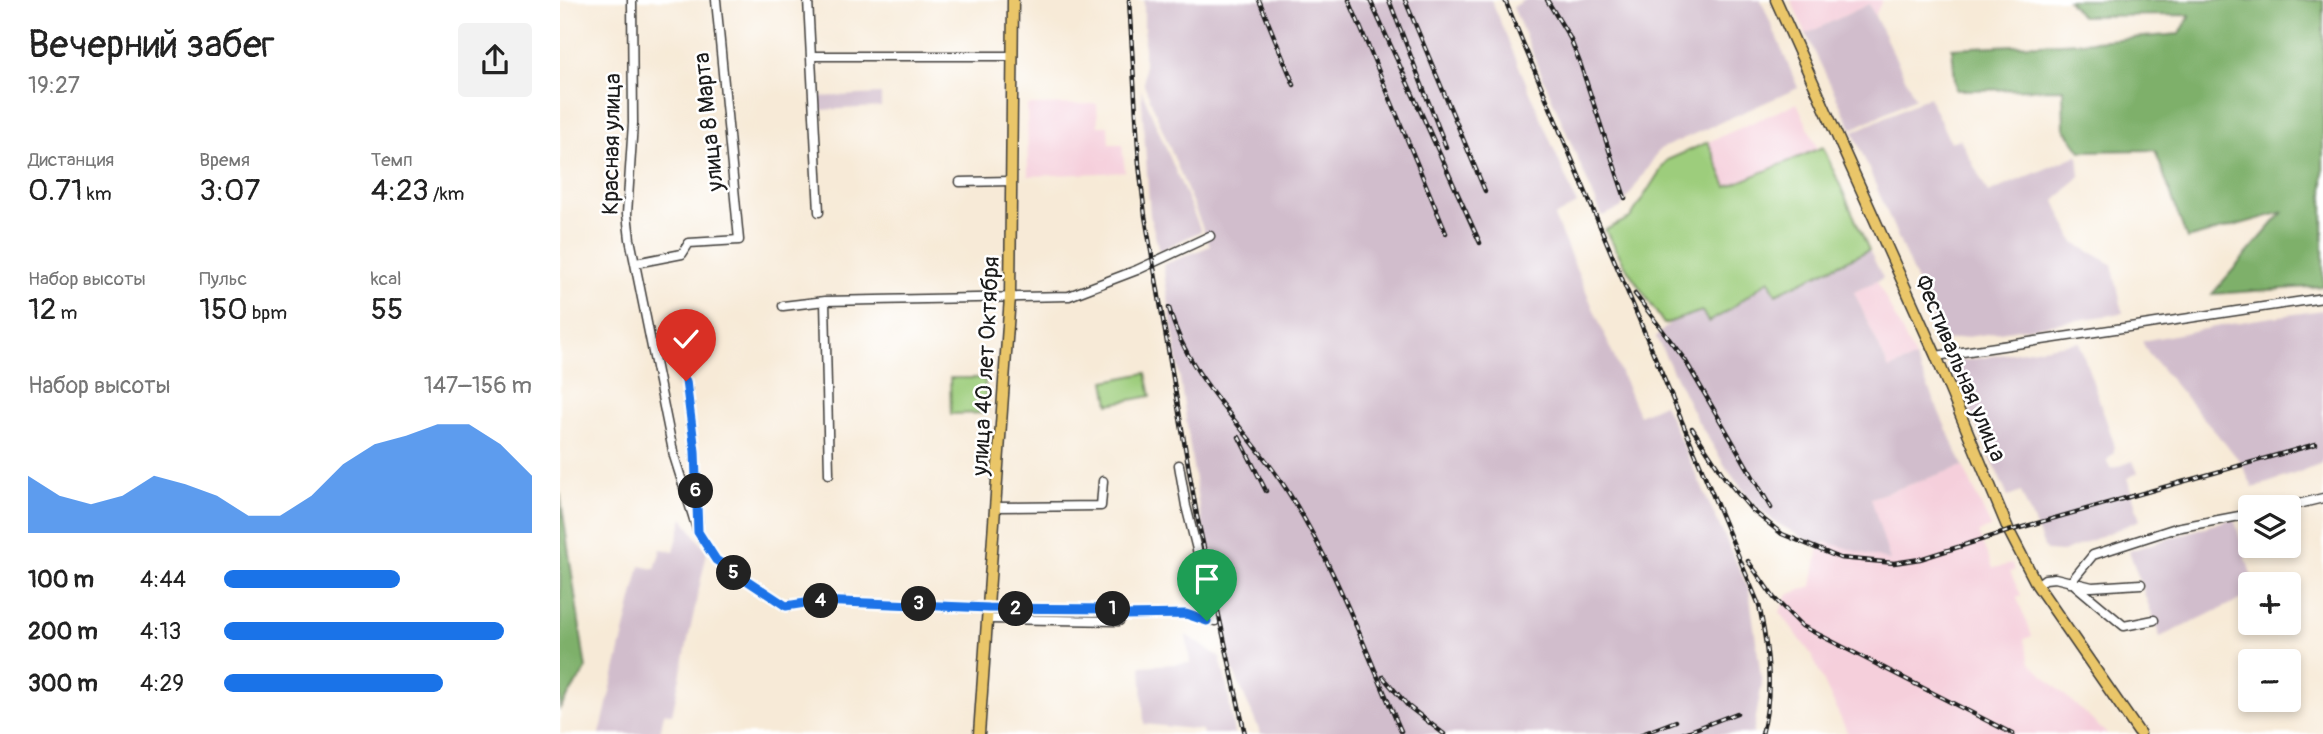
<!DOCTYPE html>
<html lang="ru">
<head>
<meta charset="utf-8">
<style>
	body { margin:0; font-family:Pangolin,sans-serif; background:#f2f2f2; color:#222; height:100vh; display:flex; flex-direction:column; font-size:26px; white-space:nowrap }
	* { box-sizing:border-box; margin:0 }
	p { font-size:23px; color:#767676 }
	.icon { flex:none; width:38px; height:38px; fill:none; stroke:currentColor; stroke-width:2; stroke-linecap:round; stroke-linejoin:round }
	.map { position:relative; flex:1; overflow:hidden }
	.side { display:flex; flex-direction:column; background:#fff; width:560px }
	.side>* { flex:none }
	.fabs { position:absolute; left:1678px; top:495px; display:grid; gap:14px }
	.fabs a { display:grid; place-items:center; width:63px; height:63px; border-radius:7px; background:#fff; box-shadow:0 4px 10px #0003; font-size:35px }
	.pin { position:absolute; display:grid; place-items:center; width:60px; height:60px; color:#fff; margin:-72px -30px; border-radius:50% 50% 50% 0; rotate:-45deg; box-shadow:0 0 7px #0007 }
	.pin .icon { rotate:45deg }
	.km { position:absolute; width:35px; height:35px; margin:-18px; border-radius:50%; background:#222; color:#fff; font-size:19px; line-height:35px; text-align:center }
	.round { display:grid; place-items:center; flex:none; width:74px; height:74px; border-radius:7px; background:#f2f2f2 }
	.overview { display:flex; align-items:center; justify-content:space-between; height:119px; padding:0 28px }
	h1 { font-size:38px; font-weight:600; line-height:52px }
	.stats { display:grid; grid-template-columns:repeat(3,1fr); gap:10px; height:119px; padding:7px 28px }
	.stats div { display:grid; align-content:center }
	.stats b { font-size:30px; font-weight:600 }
	.stats small { font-size:19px; font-weight:400 }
	.stats p { font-size:19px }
	.chart { height:196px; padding:14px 28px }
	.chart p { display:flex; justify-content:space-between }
	.chart svg { width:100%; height:126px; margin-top:7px; fill:#1a73e8; opacity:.7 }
	ul { padding:0 28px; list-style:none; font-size:23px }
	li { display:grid; grid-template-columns:112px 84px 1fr; align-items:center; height:52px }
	li i { height:18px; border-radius:9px; background:#1a73e8 }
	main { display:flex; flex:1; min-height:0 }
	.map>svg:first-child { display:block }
</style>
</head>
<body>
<main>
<section class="side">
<div class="overview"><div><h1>Вечерний забег</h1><p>19:27</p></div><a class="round"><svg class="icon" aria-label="share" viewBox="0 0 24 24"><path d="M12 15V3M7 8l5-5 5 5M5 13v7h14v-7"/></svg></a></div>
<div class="stats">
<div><p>Дистанция</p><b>0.71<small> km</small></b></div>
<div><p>Время</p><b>3:07</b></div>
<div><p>Темп</p><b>4:23<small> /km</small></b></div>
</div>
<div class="stats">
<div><p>Набор высоты</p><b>12<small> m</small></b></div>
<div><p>Пульс</p><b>150<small> bpm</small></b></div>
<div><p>kcal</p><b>55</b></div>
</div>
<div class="chart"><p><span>Набор высоты</span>147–156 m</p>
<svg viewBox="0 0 160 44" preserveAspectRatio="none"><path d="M0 44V24L10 31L20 34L30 31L40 24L50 27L60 31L70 38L80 38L90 31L100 20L110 13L120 10L130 6L140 6L150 13L160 24V44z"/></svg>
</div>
<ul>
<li><b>100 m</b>4:44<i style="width:57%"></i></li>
<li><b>200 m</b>4:13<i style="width:91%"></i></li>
<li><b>300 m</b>4:29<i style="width:71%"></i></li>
</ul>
</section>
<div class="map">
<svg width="1763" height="734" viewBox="0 0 1763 734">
	<rect width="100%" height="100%" fill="#fff"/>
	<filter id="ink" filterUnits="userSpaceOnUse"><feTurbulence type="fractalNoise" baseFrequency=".0143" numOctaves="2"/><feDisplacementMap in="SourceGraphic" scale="14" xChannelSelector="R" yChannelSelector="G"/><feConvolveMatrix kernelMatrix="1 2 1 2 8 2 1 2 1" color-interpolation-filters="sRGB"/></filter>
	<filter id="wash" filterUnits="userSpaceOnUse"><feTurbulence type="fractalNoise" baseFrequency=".00686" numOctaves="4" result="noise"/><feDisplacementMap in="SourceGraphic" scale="28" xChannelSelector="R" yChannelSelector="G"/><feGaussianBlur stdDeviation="1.57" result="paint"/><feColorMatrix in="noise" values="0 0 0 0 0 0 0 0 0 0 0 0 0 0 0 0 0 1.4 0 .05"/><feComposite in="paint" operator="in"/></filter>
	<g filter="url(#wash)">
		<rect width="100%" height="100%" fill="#f7ead7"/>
		<path fill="#f5cfdb" d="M1231 0H1322L1315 16 1309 4 1246 34Z
			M1237 103 1258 149 1167 188 1148 142Z
			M537 104 538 126H548L549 144H562L565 172 468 176 467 105Z
			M1317 281 1355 358 1329 369 1294 292Z
			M1403 466 1431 527 1418 533 1433 568 1452 564 1455 570 1450 572 1461 595 1457 598 1472 636 1464 639 1470 663 1547 734H1288L1251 654 1220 612 1227 595 1252 586 1259 547 1317 521 1311 498Z"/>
		<path fill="#d1bdcc" d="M584 0H931L1017 204 994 217 1079 415 1104 404 1189 590 1202 684 1193 734H701L672 668 662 621 639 507 603 265 650 246 584 84Z
			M964 0H1201L1238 88 1100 149 1061 208 1042 216 953 7Z
			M1309 4 1355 98 1292 129 1246 34Z
			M581 89 641 231 599 251 590 215Z
			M321 94V107L258 110 257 97Z
			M1369 97 1390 142 1400 139 1428 193 1518 155 1520 176 1495 201 1514 243 1552 264 1563 313 1382 341 1293 132Z
			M1309 250 1323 278 1294 292 1329 369 1355 358 1403 466 1311 498 1330 561 1266 542 1259 547 1213 521 1191 501 1167 469 1136 418 1096 337 1112 321 1142 311 1148 322 1165 313 1209 280 1217 294Z
			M1763 310V464L1693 488 1680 461 1588 353 1582 341 1692 320Z
			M1519 342 1554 443V453L1547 460 1551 469 1573 461 1578 473 1567 478 1580 520 1503 552 1486 551 1461 492 1448 497 1389 363Z
			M123 518 147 552 112 714 104 713 100 734H40L80 566 95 569 101 549 114 551Z
			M1674 518 1693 581 1684 598 1600 637 1569 551Z
			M626 635 660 657 667 686 674 734H643L642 730 584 724 581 666 630 663Z"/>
		<path fill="#9dcd7b" stroke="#5c744c" stroke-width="2" d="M1148 142 1167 187 1263 147 1309 250 1216 294 1209 280 1165 313 1148 322 1142 311 1104 324 1066 267 1045 230 1070 218 1107 160Z
			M586 373 591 396 549 404 545 381Z
			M390 378H425L426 413 391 414Z"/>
		<path fill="#7eb06b" stroke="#4d6644" stroke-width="2" d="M1508 0H1763V286L1652 294 1723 212 1627 239 1595 150 1521 151 1504 128 1503 89 1396 90 1392 48 1522 42 1620 34 1630 15 1521 16Z
			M0 493 26 669 0 708Z"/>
	</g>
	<g filter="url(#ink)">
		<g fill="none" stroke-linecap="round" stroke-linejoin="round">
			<g stroke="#3d3b38" stroke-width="11">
				<path id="minor" d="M72 0 73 123 67 214 70 239 114 456 138 532 156 560 226 606 258 601 429 608 559 609 564 615
					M248 0 259 212
					M252 56H452
					M400 182 451 181
					M76 263 122 254 129 243 179 240 156 0
					M265 301 269 474
					M223 306 265 301 509 296 577 270 650 236
					M1376 356 1763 298
					M126 381 135 451 138 522
					M436 507 541 506 543 481
					M1722 508 1763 498
					M1510 583 1533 555 1616 528 1690 514
					M1477 585 1485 579 1495 578 1532 587 1581 584
					M1515 585 1564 626 1594 620
					M428 619 559 621 564 615 626 614 655 621 626 506 619 465"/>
			</g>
			<g stroke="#3d3b38" stroke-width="13">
				<path id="major" d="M1216 0 1376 356 1449 531 1477 585 1580 734
					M419 734 450 297 453 0"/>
			</g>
			<use href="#minor" stroke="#fff" stroke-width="8"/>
			<use href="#major" stroke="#eac669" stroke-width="10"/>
			<g stroke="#1c1c1c" stroke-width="4.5">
				<path id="rail" d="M569 0 579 164 585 216 637 516 685 734
					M699 0 734 85
					M789 0 886 233
					M810 0 920 243
					M829 0 886 147
					M845 0 925 191
					M945 0 1199 605C1208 649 1214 690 1202 734
					M987 0 1010 38 1020 63 1065 198
					M1075 294 1125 360 1211 508
					M609 308C628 381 692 432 730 495 776 568 806 652 841 731
					M1132 428 1165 478 1192 510 1222 534 1280 558 1334 563 1360 559 1449 531 1756 444
					M679 437 706 491
					M1188 561 1214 598 1242 626 1453 734
					M823 677 848 706 884 734
					M1082 734 1116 721
					M1122 734 1177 713"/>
			</g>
			<use href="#rail" stroke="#fff" stroke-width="2" stroke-dasharray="5" stroke-linecap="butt"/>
		</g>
	</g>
	<g fill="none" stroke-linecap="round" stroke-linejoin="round" filter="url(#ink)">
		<g stroke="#fff" stroke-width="14">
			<path id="route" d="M126 381 135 451 138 532 156 560 226 606 258 601 429 608 559 609 564 615 626 614 647 621"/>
		</g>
		<use href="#route" stroke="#1a73e8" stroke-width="9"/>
	</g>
	<g text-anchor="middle" stroke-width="5" stroke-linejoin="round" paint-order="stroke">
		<g font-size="23" fill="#1c1c1c" stroke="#fff">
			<text transform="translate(148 122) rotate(-96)" y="8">улица 8 Марта</text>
			<text transform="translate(51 144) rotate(-89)" y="8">Красная улица</text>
			<text transform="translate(425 366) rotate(-87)" y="8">улица 40 лет Октября</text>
			<text transform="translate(1401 368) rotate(67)" y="8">Фестивальная улица</text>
		</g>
	</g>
</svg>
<div class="fabs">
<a><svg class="icon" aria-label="layers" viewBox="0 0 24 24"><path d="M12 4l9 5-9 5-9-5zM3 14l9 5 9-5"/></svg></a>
<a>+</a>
<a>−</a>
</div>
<div class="pin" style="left:647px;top:621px;background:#1e9e55"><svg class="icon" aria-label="arrive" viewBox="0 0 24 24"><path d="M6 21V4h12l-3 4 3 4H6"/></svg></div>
<div class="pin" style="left:126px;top:381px;background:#d93025"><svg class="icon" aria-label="check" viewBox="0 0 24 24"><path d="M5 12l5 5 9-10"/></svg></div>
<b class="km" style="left:553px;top:609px">1</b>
<b class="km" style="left:456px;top:609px">2</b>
<b class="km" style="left:359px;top:604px">3</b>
<b class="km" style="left:261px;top:601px">4</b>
<b class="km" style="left:174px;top:573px">5</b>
<b class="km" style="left:136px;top:491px">6</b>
</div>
</main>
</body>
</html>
